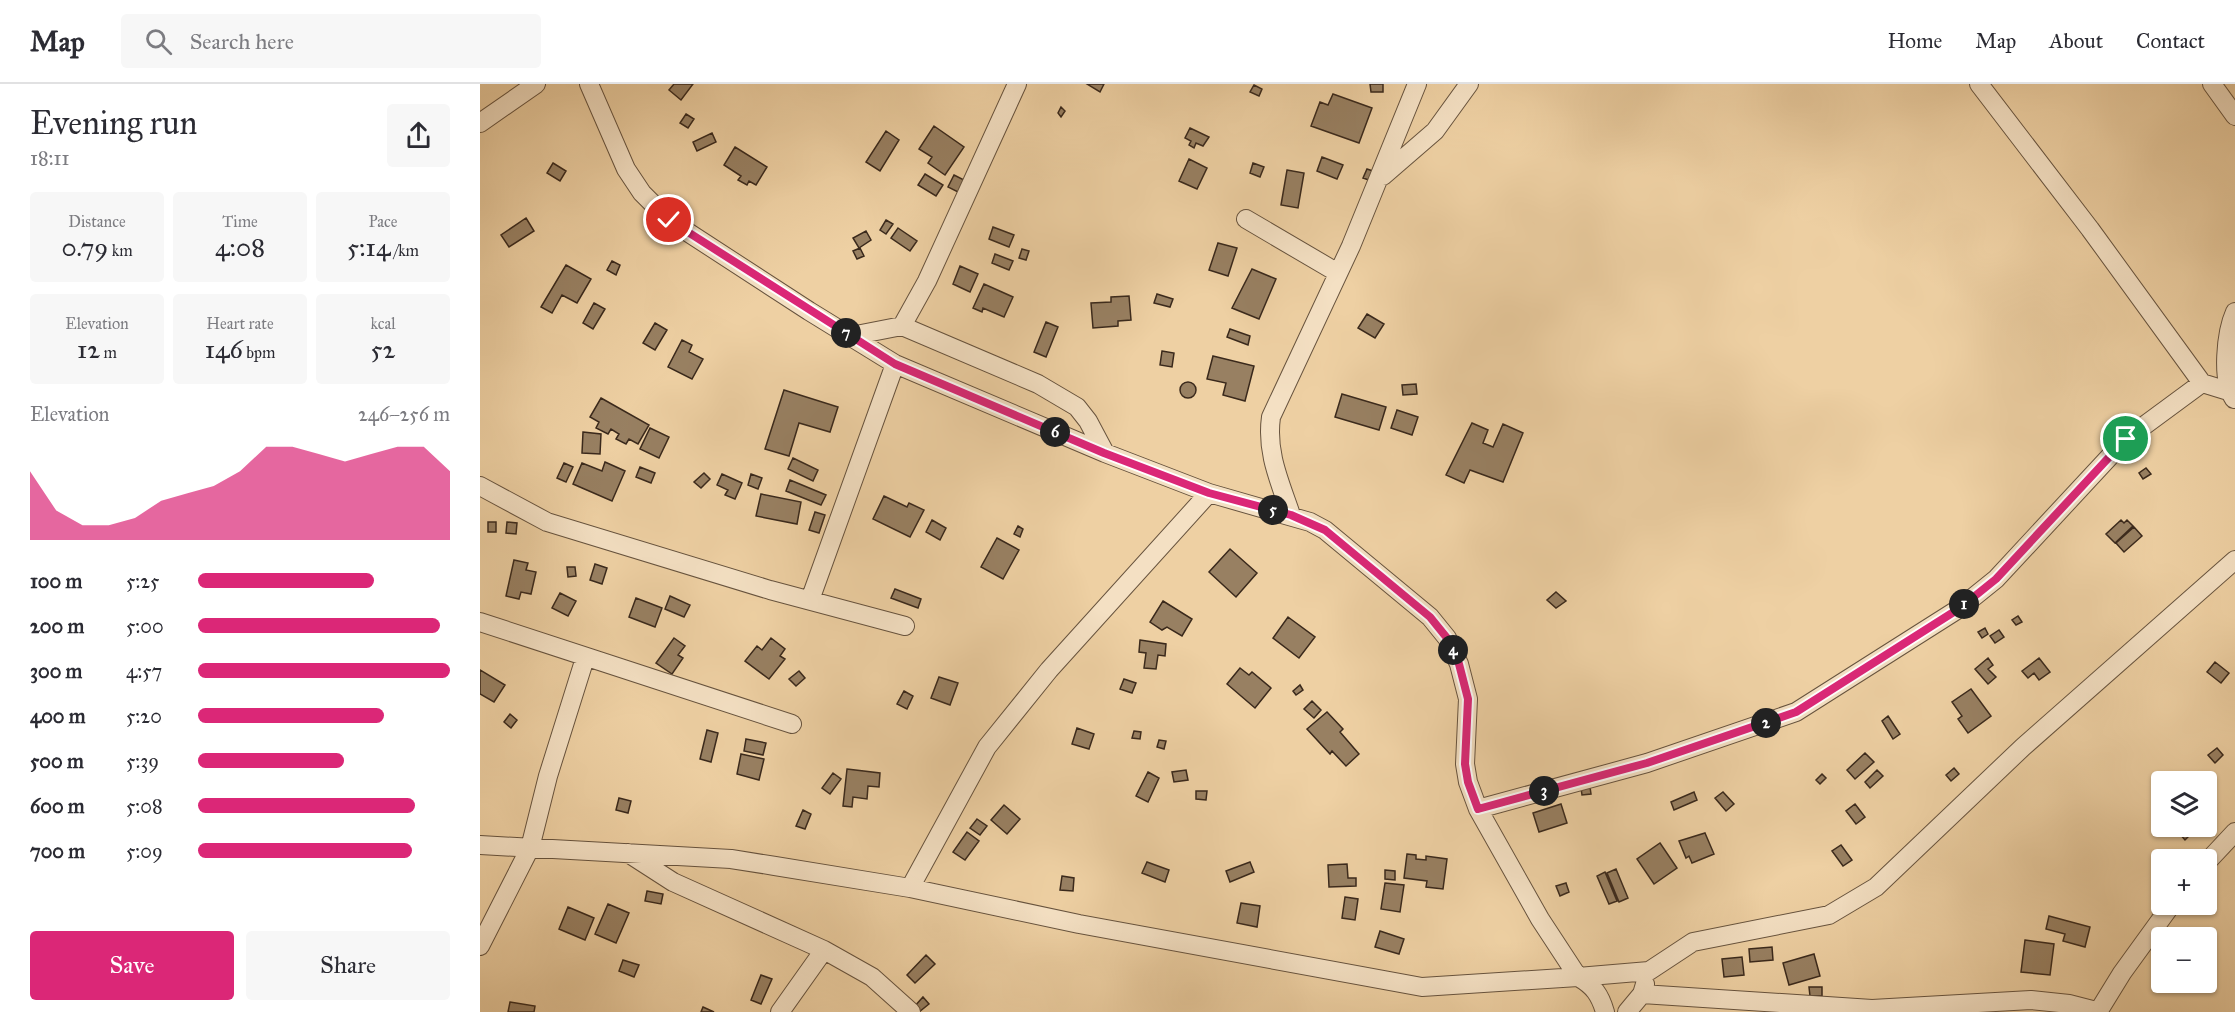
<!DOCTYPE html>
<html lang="en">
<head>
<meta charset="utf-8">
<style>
	body { margin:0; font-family:"IM FELL Great Primer",serif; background:#f7f7f7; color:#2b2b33; height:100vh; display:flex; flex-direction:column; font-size:22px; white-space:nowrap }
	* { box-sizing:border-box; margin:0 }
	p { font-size:20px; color:#7c7c81 }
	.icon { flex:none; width:33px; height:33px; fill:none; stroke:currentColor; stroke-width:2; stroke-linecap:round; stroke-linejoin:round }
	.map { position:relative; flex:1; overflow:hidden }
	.panel { display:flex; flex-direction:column; background:#fff; width:480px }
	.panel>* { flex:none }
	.fabs { position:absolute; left:1671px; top:687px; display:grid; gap:12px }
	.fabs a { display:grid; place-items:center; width:66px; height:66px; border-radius:6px; background:#fff; box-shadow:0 2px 4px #0004; font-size:30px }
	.pin { position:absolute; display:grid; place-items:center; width:51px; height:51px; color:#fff; margin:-26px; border:3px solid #fff; border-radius:50%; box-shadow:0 2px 6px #0007 }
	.km { position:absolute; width:30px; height:30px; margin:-15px; border-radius:50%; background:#222; color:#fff; font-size:16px; line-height:30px; text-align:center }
	.round { display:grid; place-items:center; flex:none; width:63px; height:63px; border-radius:6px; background:#f7f7f7 }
	.overview { display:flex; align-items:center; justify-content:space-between; height:102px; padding:0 30px }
	h1 { font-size:33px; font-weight:600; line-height:45px }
	.metrics { display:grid; grid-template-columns:repeat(3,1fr); gap:9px; height:102px; padding:6px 30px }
	.metrics div { display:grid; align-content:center; border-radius:6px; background:#f7f7f7; text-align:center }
	.metrics b { font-size:26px; font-weight:600 }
	.metrics small { font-size:16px; font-weight:400 }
	.metrics p { font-size:16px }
	.chart { height:168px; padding:12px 30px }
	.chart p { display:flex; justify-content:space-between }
	.chart svg { width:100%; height:108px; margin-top:6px; fill:#db2777; opacity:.7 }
	.primary-button { display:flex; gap:12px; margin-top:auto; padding:12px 30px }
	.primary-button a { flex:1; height:69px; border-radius:6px; background:#db2777; color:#fff; font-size:24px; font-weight:600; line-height:69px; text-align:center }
	.primary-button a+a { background:#f7f7f7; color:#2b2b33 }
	ul { padding:0 30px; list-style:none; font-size:20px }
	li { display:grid; grid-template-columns:96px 72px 1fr; align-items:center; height:45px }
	li i { height:15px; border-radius:8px; background:#db2777 }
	header { display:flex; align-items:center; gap:36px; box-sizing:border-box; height:84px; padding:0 30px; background:#fff; border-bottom:2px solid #e1e1e2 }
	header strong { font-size:28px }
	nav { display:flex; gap:33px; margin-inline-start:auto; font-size:21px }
	.search { width:420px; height:54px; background:#f7f7f7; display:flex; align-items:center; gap:15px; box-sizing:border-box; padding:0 21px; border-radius:6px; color:#7c7c81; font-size:22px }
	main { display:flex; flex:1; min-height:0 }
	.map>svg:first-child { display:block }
</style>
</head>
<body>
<header>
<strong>Map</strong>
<div class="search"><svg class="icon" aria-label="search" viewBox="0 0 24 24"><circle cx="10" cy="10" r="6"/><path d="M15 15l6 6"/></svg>Search here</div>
<nav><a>Home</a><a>Map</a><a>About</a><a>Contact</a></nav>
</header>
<main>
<section class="panel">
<div class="overview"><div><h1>Evening run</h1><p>18:11</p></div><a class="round"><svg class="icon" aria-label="share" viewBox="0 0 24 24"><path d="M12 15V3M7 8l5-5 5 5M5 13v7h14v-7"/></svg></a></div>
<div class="metrics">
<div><p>Distance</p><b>0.79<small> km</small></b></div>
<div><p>Time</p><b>4:08</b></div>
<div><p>Pace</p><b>5:14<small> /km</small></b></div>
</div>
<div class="metrics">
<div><p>Elevation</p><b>12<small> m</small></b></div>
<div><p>Heart rate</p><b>146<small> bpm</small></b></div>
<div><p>kcal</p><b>52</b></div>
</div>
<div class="chart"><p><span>Elevation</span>246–256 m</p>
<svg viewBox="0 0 160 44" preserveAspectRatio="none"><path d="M0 44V16L10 32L20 38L30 38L40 35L50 28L60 25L70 22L80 16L90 6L100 6L110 9L120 12L130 9L140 6L150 6L160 16V44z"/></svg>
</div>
<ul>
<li><b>100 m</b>5:25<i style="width:70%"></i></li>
<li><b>200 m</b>5:00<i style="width:96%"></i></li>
<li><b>300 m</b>4:57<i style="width:100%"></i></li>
<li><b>400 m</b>5:20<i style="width:74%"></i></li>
<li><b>500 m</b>5:39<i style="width:58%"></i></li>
<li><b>600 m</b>5:08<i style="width:86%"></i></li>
<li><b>700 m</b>5:09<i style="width:85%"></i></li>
</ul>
<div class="primary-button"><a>Save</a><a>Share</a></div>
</section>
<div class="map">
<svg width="1755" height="928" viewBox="0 0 1755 928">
	<rect width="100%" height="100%" fill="#eed0a3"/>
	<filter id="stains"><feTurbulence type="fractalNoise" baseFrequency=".00333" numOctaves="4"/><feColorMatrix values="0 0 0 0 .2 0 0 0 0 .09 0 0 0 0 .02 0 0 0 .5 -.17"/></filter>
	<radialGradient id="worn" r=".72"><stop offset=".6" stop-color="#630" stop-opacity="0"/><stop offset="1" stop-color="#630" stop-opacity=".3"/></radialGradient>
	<path fill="#988062" stroke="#3a291c" stroke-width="1.5" d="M194 0H213L201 16 189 6Z
		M607 0H624L620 8Z
		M890 0H903V8H891Z
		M774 1 782 5 779 12 770 8Z
		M853 10 892 24 879 59 831 42 840 18 848 21Z
		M581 23 585 27 581 33 578 29Z
		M206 30 214 35 208 44 200 39Z
		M454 42 484 63 465 91 448 79 452 73 439 65Z
		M710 44 729 53 723 62 716 59 714 64 709 61 711 57 705 54Z
		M406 47 419 56 400 87 386 78Z
		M232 49 236 58 217 67 213 58Z
		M255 63 287 83 276 101 269 97 267 101 258 96 261 92 244 81Z
		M842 73 863 81 857 95 837 87Z
		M709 75 727 84 717 105 699 97Z
		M73 79 86 87 80 97 67 89Z
		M773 79 784 83 780 93 770 89Z
		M887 85 893 87 889 96 883 94Z
		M807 86 824 89 818 124 801 121Z
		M445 90 463 101 456 112 438 101Z
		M474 91 488 98 482 110 468 103Z
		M46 134 54 147 29 163 21 151Z
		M406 136 413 140 406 150 400 146Z
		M513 143 534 151 529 163 509 155Z
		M418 144 437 157 430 167 411 154Z
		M386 147 391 156 379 164 373 154Z
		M738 159 757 164 748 192 729 186Z
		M380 164 384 172 377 175 373 167Z
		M542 165 549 167 546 176 539 174Z
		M515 170 533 177 529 186 512 179Z
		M132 177 140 181 136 191 127 186Z
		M86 181 111 195 97 219 82 211 72 229 61 223Z
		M480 182 498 190 490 208 473 200Z
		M772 185 796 195 779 235 752 224Z
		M504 200 533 213 524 233 503 224 502 228 493 224Z
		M677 210 693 215 690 223 674 219Z
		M649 212 651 236 638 237V242L613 244 611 219 631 218V213Z
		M114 219 125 225 113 245 103 239Z
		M887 230 904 240 895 254 878 244Z
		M566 238 578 243 566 273 554 268Z
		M175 239 187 246 175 266 163 259Z
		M750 245 770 252 768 261 747 253Z
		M202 256 212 261 209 268 223 275 212 295 188 283Z
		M682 267 694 269 692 283 680 281Z
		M733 272 774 282 765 317 743 311 746 299 727 295Z
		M700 306a8 8 0 1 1 16 0a8 8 0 1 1-16 0Z
		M936 300 937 310 923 311 922 301Z
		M304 306 358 323 350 348 319 339 309 372 285 365Z
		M862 310 906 323 899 346 855 333Z
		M121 314 169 341 158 360 149 355 146 360 136 355 139 350 131 345 128 350 116 344 119 338 110 333Z
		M917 326 938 333 932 351 911 344Z
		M992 339 1008 346 1003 359 1013 363 1023 340 1043 349 1023 398 990 386 984 399 966 391Z
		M170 344 189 353 179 374 160 365Z
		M103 348 121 350 120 370 102 369Z
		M313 374 338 386 333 397 308 385Z
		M125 378 145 387 132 417 93 400 102 379 122 387Z
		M84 379 93 383 86 398 77 394Z
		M160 383 175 389 171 399 156 393Z
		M1666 384 1671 390 1663 395 1659 389Z
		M224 389 230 395 221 404 214 398Z
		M242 390 262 399 255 415 245 411 248 406 237 401Z
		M271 390 282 394 278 405 268 401Z
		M310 396 346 411 341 421 306 407Z
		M281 410 321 418 317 440 276 432Z
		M404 412 427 423 429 419 444 426 430 453 393 435Z
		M335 428 345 431 339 449 329 446Z
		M452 436 466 444 460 456 446 448Z
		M1641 436 1644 439 1647 436 1653 442 1635 459 1626 450Z
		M8 438H16V448H8Z
		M27 438 37 439 36 450 26 449Z
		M538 442 543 445 540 453 534 450Z
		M1654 443 1662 452 1644 468 1636 459Z
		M517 454 539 466 523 495 501 483Z
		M750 465 777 489 756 513 729 488Z
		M34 476 48 479 46 486 56 488 51 510 41 508 39 515 26 512Z
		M115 480 127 484 122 500 110 496Z
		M87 483H95L96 492 88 493Z
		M415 505 441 515 438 524 411 514Z
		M1076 508 1086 517 1076 524 1067 516Z
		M80 509 96 517 88 532 72 524Z
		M190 512 210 521 204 533 185 525Z
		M156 514 182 524 175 543 149 533Z
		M683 517 712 535 702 552 687 543 682 546 670 538Z
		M1538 532 1542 538 1536 541 1532 536Z
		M808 533 835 553 819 574 793 554Z
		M1505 544 1508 550 1502 554 1498 548Z
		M1519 546 1524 553 1515 559 1510 552Z
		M194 554 205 562 198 571 203 574 192 590 176 579Z
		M291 554 305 565 300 572 305 575 289 595 265 577 277 562 282 566Z
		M660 556 686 560 685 572 678 571 676 585 664 584 666 569 659 568Z
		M1508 574 1513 581 1508 585 1516 593 1508 600 1495 585Z
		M1559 574 1570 588 1559 596 1554 589 1548 594 1542 587Z
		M1735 578 1749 589 1741 599 1727 588Z
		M760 584 769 591 772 588 791 604 775 624 747 600Z
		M0 586 25 601 14 618 0 610Z
		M319 587 325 594 316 602 309 595Z
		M459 593 478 599 470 621 451 614Z
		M644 595 656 599 652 609 640 605Z
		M820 601 823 606 816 611 813 607Z
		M1491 605 1511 632 1488 649 1478 635 1482 632 1472 618Z
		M424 607 433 612 427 625 417 620Z
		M832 617 841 626 834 634 824 625Z
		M847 628 863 645 860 648 879 670 866 682 852 667 850 670 827 645Z
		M30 630 37 636 31 644 24 638Z
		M1408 632 1420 650 1413 655 1402 637Z
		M597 644 614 650 609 665 592 660Z
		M227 646 238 649 231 678 220 675Z
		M654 647 661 648 660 655 652 654Z
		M266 655 286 659 283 671 264 667Z
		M679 656 686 657 684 665 677 663Z
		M1737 664 1743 671 1735 679 1728 671Z
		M1385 669 1394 678 1375 695 1367 686Z
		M261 670 284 675 279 696 257 690Z
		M1474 684 1479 690 1471 697 1466 691Z
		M367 685 400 689 399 703 388 702 387 715 373 713 372 723 363 722Z
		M706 686 708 696 694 698 692 688Z
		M1397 686 1403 692 1390 704 1385 698Z
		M668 688 679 694 668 718 656 712Z
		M353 689 361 695 350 710 342 704Z
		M1342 690 1346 694 1340 700 1336 696Z
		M1110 703 1111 710 1102 711 1101 704Z
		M716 707H727L726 716 716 715Z
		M1214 708 1217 716 1194 726 1191 718Z
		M1243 708 1254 720 1246 727 1235 714Z
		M139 714 151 717 148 729 136 726Z
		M1081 720 1087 739 1059 748 1053 729Z
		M1375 720 1385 733 1376 740 1366 727Z
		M524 721 540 735 527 750 511 736Z
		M323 726 331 730 325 745 316 742Z
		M497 735 507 742 500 751 490 744Z
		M1693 742H1706L1712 749 1705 756Z
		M487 748 499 757 485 776 473 768Z
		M1225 749 1234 770 1212 779 1209 772 1206 774 1199 757Z
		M1180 759 1197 784 1174 800 1157 775Z
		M1361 761 1372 776 1363 782 1352 767Z
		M927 770 936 771V775L946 776V772L967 775 963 805 946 803 947 797 924 794Z
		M667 778 689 786 685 798 662 789Z
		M770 778 774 788 750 798 746 787Z
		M867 780 868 794H876V802L849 803 848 781Z
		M1136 785 1148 814 1139 818 1127 789Z
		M905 786 915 787V796L905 795Z
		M1125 788 1137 817 1129 820 1117 792Z
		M582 792 594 794 593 807 580 806Z
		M905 799 924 801 920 828 901 825Z
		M1086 799 1089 808 1080 812 1076 802Z
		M167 807 183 810 181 820 165 817Z
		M865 813 878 815 875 836 862 834Z
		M761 819 780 822 777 843 757 839Z
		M128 820 149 829 136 859 115 850Z
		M88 823 114 834 105 856 79 845Z
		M1569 832 1610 843 1605 863 1583 857 1585 850 1566 845Z
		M900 847 924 855 919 870 895 863Z
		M1545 856 1574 860 1570 891 1541 888Z
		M1292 863 1293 876 1270 878 1269 865Z
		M1334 870 1340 892 1309 901 1303 879Z
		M446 871 455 880 435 899 427 891Z
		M1262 873 1264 891 1244 893 1242 875Z
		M143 876 159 881 154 893 139 887Z
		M281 891 292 895 281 920 271 916Z
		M1329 903H1342V912H1330Z
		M443 913 449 920 439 928 434 923Z
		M30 918 55 922 54 928H28Z
		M223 923 234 928H221Z"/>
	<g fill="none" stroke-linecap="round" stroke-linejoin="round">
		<g stroke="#67533e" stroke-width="20">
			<path id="street" d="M109 0 146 85 162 109 189 136 329 227 415 280 625 369 729 409 830 438 845 446 950 533 967 554 979 580 988 615 985 680 988 698 998 725 1060 835 1098 893 1169 887 1213 858 1349 831 1396 803 1543 663 1755 476
				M1499 0 1610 145 1722 299
				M1732 0 1755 32
				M0 39 56 0
				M903 92 955 47 989 0
				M766 135 858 189
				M422 242 447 197 537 0
				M371 252 422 242 558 300 597 323 608 337 625 369
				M1754 315C1741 296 1746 248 1755 228
				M0 402 67 438 290 506 425 542
				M811 431C800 398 786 369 791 333L871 162 937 0
				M330 516 415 280
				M0 538 312 640
				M998 725 1167 679 1316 628 1480 524 1516 495 1646 355 1722 299 1748 307
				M0 761 251 775 295 782 430 804 599 840 942 903 1098 893C1114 902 1120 911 1125 928
				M148 769 193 798 344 866 300 928
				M1726 779 1755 748
				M430 804 507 663 569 586 729 409
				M0 862 50 764 68 692 105 574
				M344 866 392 893 431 928
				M1162 910 1392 925 1551 916 1589 920 1620 928
				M1147 928 1162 910 1165 900
				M1618 928 1642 889 1692 820"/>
		</g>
		<use href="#street" stroke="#f4e0c3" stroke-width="18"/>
	</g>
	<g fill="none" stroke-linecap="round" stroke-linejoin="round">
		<g stroke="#fff" stroke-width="12">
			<path id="route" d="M189 136 415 280 624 369 729 409 811 431 845 446 950 533 967 554 979 580 988 615 985 680 988 698 998 725 1167 679 1316 628 1480 524 1516 495 1646 355"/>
		</g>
		<use href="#route" stroke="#db2777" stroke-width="8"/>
	</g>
	<rect width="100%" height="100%" filter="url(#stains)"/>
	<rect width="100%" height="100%" fill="url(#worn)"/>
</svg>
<div class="fabs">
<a><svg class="icon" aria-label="layers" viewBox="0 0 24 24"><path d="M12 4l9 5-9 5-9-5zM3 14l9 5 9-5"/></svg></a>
<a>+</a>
<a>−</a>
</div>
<div class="pin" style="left:1646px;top:355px;background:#1e9e55"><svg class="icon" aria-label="arrive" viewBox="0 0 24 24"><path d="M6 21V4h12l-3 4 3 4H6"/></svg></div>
<div class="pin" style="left:189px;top:136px;background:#d93025"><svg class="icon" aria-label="check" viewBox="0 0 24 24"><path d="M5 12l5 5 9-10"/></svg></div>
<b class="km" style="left:1484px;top:520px">1</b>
<b class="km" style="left:1286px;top:639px">2</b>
<b class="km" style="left:1064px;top:707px">3</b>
<b class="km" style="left:973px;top:566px">4</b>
<b class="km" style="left:793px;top:426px">5</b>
<b class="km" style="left:575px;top:348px">6</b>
<b class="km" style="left:366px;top:249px">7</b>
</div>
</main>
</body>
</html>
